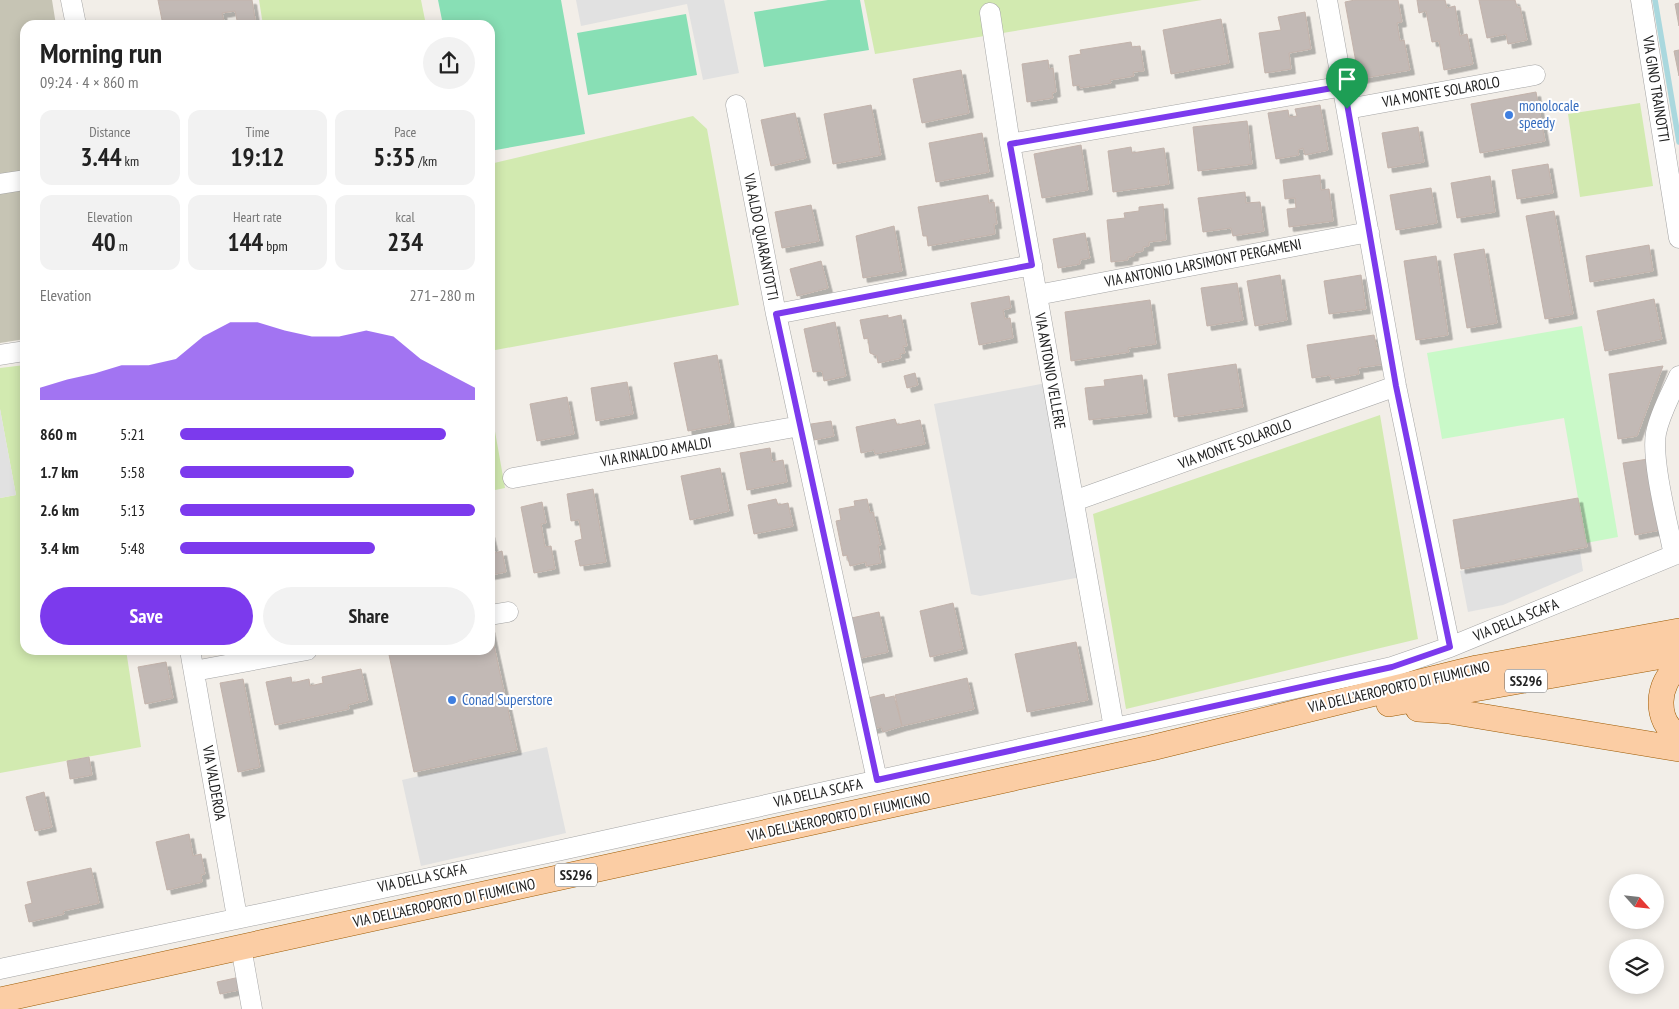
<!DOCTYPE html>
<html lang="en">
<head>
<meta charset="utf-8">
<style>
	body { margin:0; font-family:"PT Sans Narrow",sans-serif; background:#f2f2f2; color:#222; height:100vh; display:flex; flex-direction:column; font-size:19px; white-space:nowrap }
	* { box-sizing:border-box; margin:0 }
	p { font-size:16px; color:#767676 }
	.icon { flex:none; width:28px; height:28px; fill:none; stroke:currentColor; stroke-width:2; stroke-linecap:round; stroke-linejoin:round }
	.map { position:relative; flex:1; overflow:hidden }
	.panel { position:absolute; left:20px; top:20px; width:475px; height:635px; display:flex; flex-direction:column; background:#fff; border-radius:15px; box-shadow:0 2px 12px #0003 }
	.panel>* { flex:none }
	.needle { width:32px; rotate:117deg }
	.controls { position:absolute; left:1609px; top:874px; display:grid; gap:10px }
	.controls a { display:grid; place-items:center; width:55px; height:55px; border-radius:50%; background:#fff; box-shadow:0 2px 12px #0003; font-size:25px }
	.pin { position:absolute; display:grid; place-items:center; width:42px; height:42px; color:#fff; margin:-51px -21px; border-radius:50% 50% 50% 0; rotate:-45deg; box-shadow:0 0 5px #0007 }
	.pin .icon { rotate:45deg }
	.round { display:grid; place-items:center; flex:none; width:52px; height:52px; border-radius:26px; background:#f2f2f2 }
	.overview { display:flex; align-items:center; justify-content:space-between; height:85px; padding:0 20px }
	h1 { font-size:28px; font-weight:800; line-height:38px }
	.metrics { display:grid; grid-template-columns:repeat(3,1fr); gap:8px; height:85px; padding:5px 20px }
	.metrics div { display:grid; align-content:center; border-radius:12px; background:#f2f2f2; text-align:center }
	.metrics b { font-size:25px; font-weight:800 }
	.metrics small { font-size:14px; font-weight:400 }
	.metrics p { font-size:14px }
	.chart { height:140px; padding:10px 20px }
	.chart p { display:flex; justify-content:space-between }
	.chart svg { width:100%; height:90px; margin-top:5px; fill:#7c3aed; opacity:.7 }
	.action { display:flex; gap:10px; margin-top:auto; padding:10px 20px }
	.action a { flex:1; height:58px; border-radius:30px; background:#7c3aed; color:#fff; font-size:20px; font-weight:800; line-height:58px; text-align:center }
	.action a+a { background:#f2f2f2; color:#222 }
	ul { padding:0 20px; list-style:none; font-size:16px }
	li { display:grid; grid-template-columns:80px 60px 1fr; align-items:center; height:38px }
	li i { height:12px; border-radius:6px; background:#7c3aed }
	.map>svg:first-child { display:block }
</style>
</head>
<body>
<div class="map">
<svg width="1679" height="1009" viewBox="0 0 1679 1009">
	<defs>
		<filter id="shadow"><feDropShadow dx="4.5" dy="4.5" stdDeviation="0" flood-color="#0004"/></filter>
	</defs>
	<rect width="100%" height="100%" fill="#f2eee8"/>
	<path fill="#c6c4b4" d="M0 0H52L56 25H25V339L0 343Z"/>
	<path fill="#d2eab0" d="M259 0H421L426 25H263Z
		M864 0H1202L875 54Z
		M1640 103 1653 186 1580 197 1568 114Z
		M693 116 707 129 739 305 490 351V164Z
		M25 365V650H126L141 747 0 773V498L16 495 0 409V368Z
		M490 403 505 488 490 491Z
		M1380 415 1418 639 1126 709 1093 514Z"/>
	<path fill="#c9f9c8" d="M1582 326 1618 537 1586 543 1564 418 1442 439 1427 353Z"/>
	<path fill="#88dfb5" d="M438 0H561L585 134 490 151V25H443Z
		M828 0H860L869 50 764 67 754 12Z
		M686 14 697 75 588 95 577 33Z"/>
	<path fill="#e1e1e1" d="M576 0H724L739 73 703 80 687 4 581 26Z
		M1046 383 1081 577 980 596 971 594 934 404Z
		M0 409 16 495 0 498Z
		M1580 551 1583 571 1503 605 1468 612 1460 571Z
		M547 747 566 833 421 866 402 780Z"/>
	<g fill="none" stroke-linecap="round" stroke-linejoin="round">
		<path stroke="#aad8de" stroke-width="5.5" d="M1655 0 1679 142"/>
	</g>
	<path fill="#c2b9b5" stroke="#c3b3ab" filter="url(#shadow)" d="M158 0H252L256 25H238L235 11 222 13 225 25H163Z
		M1355 0H1398L1402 22 1397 23 1400 41 1404 40 1410 70 1359 79 1345 2Z
		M1417 0H1445L1447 8 1455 6 1460 36 1467 34 1473 64 1444 70 1439 41 1432 42 1426 11 1419 13Z
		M1479 0H1515L1517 7H1520L1527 40 1508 44 1506 34 1487 38Z
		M1679 3V26L1675 4Z
		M1305 12 1311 49 1289 53 1291 69 1265 73 1259 33 1281 30 1278 17Z
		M1221 19 1229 63 1171 74 1163 30Z
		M1131 42 1132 47 1140 46 1144 71 1133 72 1134 76 1110 80 1111 83 1080 88 1079 85 1073 86 1069 56 1081 54 1080 50Z
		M1679 50V76L1674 51Z
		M1048 60 1049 69 1053 68 1056 92 1052 93 1053 98 1027 102 1022 64Z
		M961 70 969 113 922 123 913 79Z
		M1536 92 1545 141 1480 153 1471 104Z
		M871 105 881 155 833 164 824 114Z
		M1320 105 1328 150 1305 155 1303 148 1298 150 1299 155 1276 159 1268 113 1288 110 1289 117 1297 116 1295 109Z
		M795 113 806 158 771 166 761 120Z
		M1247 121 1252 164 1198 171 1193 127Z
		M1418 127 1424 162 1388 168 1382 133Z
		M982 133 989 172 936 182 929 143Z
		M1081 145 1088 190 1042 198 1034 154Z
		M1131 147 1132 153 1164 148 1169 184 1113 192 1108 151Z
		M1548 164 1553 193 1517 199 1512 170Z
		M1320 175 1321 190 1329 189 1333 221 1289 227 1287 209 1296 208 1295 198 1285 199 1283 180Z
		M1490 176 1495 212 1457 218 1451 183Z
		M1431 188 1437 223 1396 230 1390 195Z
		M1245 192 1246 203 1260 202 1264 231 1233 236 1231 228 1203 232 1198 198Z
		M988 195 989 203 994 202 997 224H994L995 234 928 246 927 236H923L918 207Z
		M1163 204 1166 240 1149 242V246L1143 247V251L1134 253V256L1128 257V260L1111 262 1107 220 1125 218 1124 213 1139 211V207Z
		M811 205 819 241 782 248 775 212Z
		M1554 211 1573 314 1545 319 1526 216Z
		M894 226 902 271 863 278 856 236Z
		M1085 233 1090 258 1080 260V264L1058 268 1053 239Z
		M1649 245 1653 271 1590 282 1586 256Z
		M1484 249 1497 323 1467 328 1454 254Z
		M1436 256 1448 335 1416 340 1404 261Z
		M821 261 828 288 797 296 790 269Z
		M1280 275 1287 320 1255 326 1247 281Z
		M1361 275 1366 309 1329 314 1324 281Z
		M1237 283 1243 320 1207 326 1201 288Z
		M1009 296 1011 308 1003 310 1005 319 1010 318 1013 338 979 345 971 303Z
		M1654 299 1662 339 1605 351 1597 311Z
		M1150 300 1156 344 1128 348 1129 352 1071 361 1065 312Z
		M888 315V318L901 315 907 346H903L905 353 900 354 901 358 878 363 877 356 870 353 868 338 864 339 860 320Z
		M835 322 846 376 824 381 822 371 813 372 804 329Z
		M1374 335 1377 349 1383 348 1385 364 1358 368 1359 374 1331 379 1330 375 1312 378 1307 345Z
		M717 355 730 423 688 431 674 363Z
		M1236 364 1243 407 1174 417 1168 374Z
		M1663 366 1637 436 1618 439 1609 374Z
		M915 373 918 385 907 388 904 376Z
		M1142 375 1147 413 1089 420 1085 388 1105 386 1104 380Z
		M627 382 633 414 596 421 591 388Z
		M567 397 574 434 537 441 530 404Z
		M895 419 897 425 920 420 925 444 875 454 874 450 861 453 856 427Z
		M831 421 834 436 814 440 811 424Z
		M770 448 772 462 783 460 787 482 747 490 740 453Z
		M1648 459 1660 530 1635 535 1623 463Z
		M720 468 729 511 690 520 681 476Z
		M593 489 606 562 580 566 575 541 582 539 579 520 571 521 567 494Z
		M1578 498 1587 547 1461 569 1453 520Z
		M776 499 778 505 788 503 793 526 754 534 748 505Z
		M867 499 870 513 873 512 881 545H878L881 563 866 566V562L850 566 847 555 843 556 836 521 841 520 839 509 855 506 854 501Z
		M542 502 546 523 541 524 545 547 551 546 555 569 534 573 521 507Z
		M490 533 495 553 502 551 506 572 490 575Z
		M953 603 963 649 930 657 920 611Z
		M879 612 888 652 856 659 847 619Z
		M490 628 517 750 414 772 388 650H490Z
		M1076 642 1088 700 1027 712 1015 654Z
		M166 662 173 698 145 704 138 667Z
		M361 669 368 700 348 705 349 709 275 725 266 682 291 677 292 683 309 679 310 686 323 683 322 677Z
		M967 678 974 709 902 726 895 695Z
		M243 679 260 767 238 772 220 683Z
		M884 694 885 698 894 696 902 726 883 732 881 727 872 729 864 699Z
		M89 757 92 775 70 779 67 761Z
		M44 792 52 827 35 831 26 797Z
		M189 834 193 856 201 854 205 874 201 875 202 882 167 890 156 842Z
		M91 868 99 903 63 911 64 914 29 922 25 905 32 903 27 882Z
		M240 977 243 989 220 994 217 982Z"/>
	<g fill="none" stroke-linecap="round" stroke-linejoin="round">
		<g stroke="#a5a5a5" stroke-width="21">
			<path id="minor" d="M71 0 76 25
				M1327 0 1396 386 1450 647
				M1641 0 1679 238
				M990 13 1010 144 1114 728
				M736 105 776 314 877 780
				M1347 109 1535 75
				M1010 144 1344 86
				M0 184 25 180
				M1037 295 1369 232
				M776 314 1032 265
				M0 355 25 351
				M513 478 800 426
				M1074 501 1396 386
				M1674 555C1668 525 1651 460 1656 433 1660 413 1671 394 1679 376
				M490 615 508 612
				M190 650 237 917
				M194 671 307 650
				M241 947 252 1009
				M0 969 557 851 1392 667 1450 647 1679 553"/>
		</g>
		<g stroke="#9d5a02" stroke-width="26">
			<path id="major" d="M1679 667C1656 682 1654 722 1679 736
				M1389 704 1679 653
				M1418 709 1449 711 1679 749
				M0 1000 1151 748 1477 668 1679 631"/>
		</g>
		<use href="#minor" stroke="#fff" stroke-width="20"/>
		<use href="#major" stroke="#fbcda4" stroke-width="25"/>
	</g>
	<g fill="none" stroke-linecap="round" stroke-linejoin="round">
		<g stroke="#fff" stroke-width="10">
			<path id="route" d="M1344 86 1396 386 1450 647 1392 667 877 780 776 314 1032 265 1010 144Z"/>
		</g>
		<use href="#route" stroke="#7c3aed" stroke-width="6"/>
	</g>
	<g fill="#3f7fe0" stroke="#fff" stroke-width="2">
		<circle cx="1509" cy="115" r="5"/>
		<circle cx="452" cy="700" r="5"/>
	</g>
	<g text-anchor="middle" stroke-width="4" stroke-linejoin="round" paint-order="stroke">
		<g fill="#fff" stroke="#646464" stroke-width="1">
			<rect x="1505" y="669.5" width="42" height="23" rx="4"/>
			<rect x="555" y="863.5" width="42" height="23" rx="4"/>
		</g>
		<g font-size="14" font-weight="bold" fill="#212121">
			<text x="1526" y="686">SS296</text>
			<text x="576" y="880">SS296</text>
		</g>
		<g font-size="15" fill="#212121" stroke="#fff">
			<text transform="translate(1656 89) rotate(81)" y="5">VIA GINO TRAINOTTI</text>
			<text transform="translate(1441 92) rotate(-10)" y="5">VIA MONTE SOLAROLO</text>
			<text transform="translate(761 237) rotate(79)" y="5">VIA ALDO QUARANTOTTI</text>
			<text transform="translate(1203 263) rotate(-11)" y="5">VIA ANTONIO LARSIMONT PERGAMENI</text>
			<text transform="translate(1050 371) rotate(80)" y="5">VIA ANTONIO VELLERE</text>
			<text transform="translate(1235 444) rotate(-20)" y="5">VIA MONTE SOLAROLO</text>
			<text transform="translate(656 452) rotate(-10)" y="5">VIA RINALDO AMALDI</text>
			<text transform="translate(1516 620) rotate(-22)" y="5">VIA DELLA SCAFA</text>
			<text transform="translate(1399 687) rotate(-13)" y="5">VIA DELL'AEROPORTO DI FIUMICINO</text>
			<text transform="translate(214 783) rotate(80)" y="5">VIA VALDEROA</text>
			<text transform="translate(818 793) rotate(-12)" y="5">VIA DELLA SCAFA</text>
			<text transform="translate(839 817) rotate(-12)" y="5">VIA DELL'AEROPORTO DI FIUMICINO</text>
			<text transform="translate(422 878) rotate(-12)" y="5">VIA DELLA SCAFA</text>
			<text transform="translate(444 903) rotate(-12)" y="5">VIA DELL'AEROPORTO DI FIUMICINO</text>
		</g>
		<g font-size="15" fill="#366cbe" stroke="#fff" text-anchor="start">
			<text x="1519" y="111">monolocale<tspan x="1519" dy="17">speedy</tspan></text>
			<text x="462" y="705">Conad Superstore</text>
		</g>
	</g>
</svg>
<div class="controls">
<a><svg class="needle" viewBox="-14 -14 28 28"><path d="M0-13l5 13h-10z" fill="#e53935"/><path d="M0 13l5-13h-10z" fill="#767676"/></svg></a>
<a><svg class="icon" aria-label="layers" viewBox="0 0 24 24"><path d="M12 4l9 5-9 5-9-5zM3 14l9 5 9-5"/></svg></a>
</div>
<div class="pin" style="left:1347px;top:109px;background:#1e9e55"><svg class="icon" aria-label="arrive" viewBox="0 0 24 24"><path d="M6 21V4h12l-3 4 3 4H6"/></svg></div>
<section class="panel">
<div class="overview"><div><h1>Morning run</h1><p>09:24 · 4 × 860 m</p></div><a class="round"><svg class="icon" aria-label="share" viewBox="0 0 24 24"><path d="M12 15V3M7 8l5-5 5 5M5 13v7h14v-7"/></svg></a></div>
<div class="metrics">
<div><p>Distance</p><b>3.44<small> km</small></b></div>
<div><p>Time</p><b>19:12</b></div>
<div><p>Pace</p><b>5:35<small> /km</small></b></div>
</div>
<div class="metrics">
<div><p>Elevation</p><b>40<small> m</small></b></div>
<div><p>Heart rate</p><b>144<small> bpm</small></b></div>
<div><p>kcal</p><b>234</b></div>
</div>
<div class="chart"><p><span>Elevation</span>271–280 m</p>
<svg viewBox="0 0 160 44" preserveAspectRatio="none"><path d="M0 44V38L10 34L20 31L30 27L40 27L50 24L60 13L70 6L80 6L90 10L100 13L110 13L120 10L130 13L140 24L150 31L160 38V44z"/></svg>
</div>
<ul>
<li><b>860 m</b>5:21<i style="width:90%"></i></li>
<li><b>1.7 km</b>5:58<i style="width:59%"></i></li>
<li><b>2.6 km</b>5:13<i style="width:100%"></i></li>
<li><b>3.4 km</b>5:48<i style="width:66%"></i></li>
</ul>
<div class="action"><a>Save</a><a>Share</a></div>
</section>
</div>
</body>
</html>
